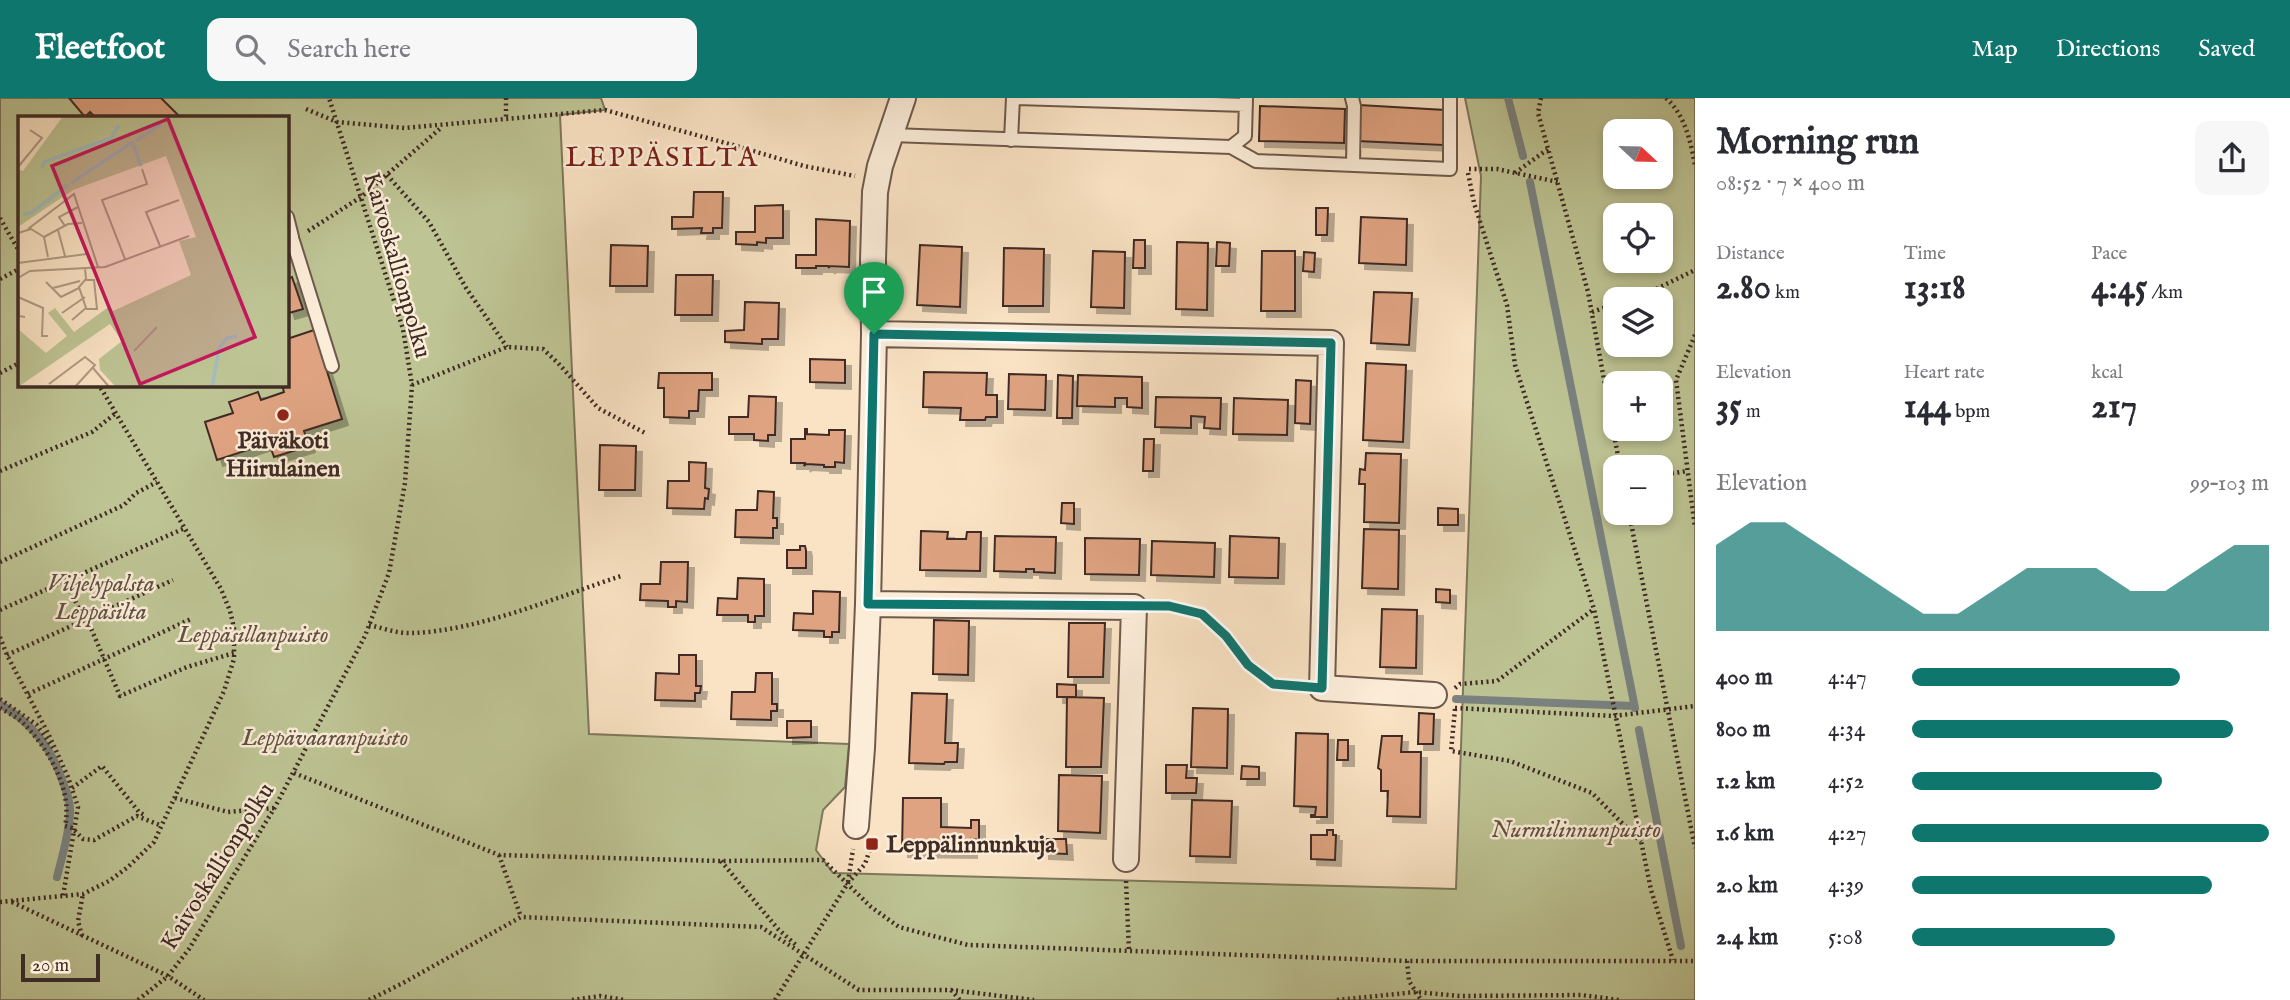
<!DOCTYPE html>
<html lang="en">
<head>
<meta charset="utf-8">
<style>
	body { margin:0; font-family:"IM FELL English",serif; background:#f7f7f7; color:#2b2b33; height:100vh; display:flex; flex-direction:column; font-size:26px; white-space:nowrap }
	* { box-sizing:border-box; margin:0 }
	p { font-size:23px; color:#7c7c81 }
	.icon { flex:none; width:38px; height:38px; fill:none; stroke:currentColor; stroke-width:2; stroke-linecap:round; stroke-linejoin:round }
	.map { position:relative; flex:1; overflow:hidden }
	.panel { display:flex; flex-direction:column; background:#fff; width:595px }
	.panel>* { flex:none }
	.needle { width:46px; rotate:112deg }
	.fabs { position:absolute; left:1603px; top:21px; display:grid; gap:14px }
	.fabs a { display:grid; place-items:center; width:70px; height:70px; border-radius:14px; background:#fff; box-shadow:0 4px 10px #0003; font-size:35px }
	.scale { position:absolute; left:21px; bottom:18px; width:79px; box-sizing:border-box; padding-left:7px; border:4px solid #3f2c25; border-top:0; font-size:19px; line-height:24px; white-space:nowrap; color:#3f2c25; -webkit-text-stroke:5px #fcedd9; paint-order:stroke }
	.pin { position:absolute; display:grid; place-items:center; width:60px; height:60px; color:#fff; margin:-72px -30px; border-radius:50% 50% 50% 0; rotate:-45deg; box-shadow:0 0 7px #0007 }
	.pin .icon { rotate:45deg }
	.round { display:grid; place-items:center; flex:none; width:74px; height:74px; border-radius:14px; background:#f7f7f7 }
	.summary { display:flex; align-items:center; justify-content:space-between; height:119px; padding:0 21px }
	h1 { font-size:38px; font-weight:700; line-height:52px }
	.stats { display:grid; grid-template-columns:repeat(3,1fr); gap:10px; height:119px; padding:7px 21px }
	.stats div { display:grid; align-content:center }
	.stats b { font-size:35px; font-weight:700 }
	.stats small { font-size:19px; font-weight:400 }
	.stats p { font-size:19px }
	.chart { height:196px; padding:14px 21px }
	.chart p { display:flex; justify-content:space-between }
	.chart svg { width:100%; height:126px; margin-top:7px; fill:#0f766e; opacity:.7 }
	ul { padding:0 21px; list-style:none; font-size:23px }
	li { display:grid; grid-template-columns:112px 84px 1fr; align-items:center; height:52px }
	li i { height:18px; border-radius:9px; background:#0f766e }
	header { display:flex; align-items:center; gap:42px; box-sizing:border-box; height:98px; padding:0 35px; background:#0f766e; color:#fff }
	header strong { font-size:33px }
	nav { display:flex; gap:38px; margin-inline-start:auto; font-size:24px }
	.search { width:490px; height:63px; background:#f7f7f7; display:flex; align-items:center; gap:18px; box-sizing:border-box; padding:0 24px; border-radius:14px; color:#7c7c81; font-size:26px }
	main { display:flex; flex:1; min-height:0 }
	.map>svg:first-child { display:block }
</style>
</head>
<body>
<header>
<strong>Fleetfoot</strong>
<div class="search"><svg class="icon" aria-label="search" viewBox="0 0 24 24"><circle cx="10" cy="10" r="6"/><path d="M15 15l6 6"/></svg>Search here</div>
<nav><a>Map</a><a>Directions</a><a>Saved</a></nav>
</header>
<main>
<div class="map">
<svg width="1695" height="902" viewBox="0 0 1695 902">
	<defs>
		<filter id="shadow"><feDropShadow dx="6" dy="6" stdDeviation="0" flood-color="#0004"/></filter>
	</defs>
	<rect width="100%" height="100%" fill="#fae3c4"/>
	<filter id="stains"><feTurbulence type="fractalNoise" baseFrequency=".00286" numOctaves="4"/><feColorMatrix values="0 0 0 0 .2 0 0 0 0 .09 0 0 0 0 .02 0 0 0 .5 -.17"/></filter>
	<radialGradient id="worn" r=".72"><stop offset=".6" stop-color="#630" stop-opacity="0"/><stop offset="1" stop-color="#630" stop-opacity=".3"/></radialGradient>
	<path fill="#bec494" stroke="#7e785c" stroke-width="2" fill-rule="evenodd" d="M0 0H601L605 12 560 17 589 636 849 646 845 689 823 712 816 752 833 775 1456 791 1481 78 1465 0H1695V902H0ZM19 19H287V287H19ZM1615 33H1661V79H1615ZM1615 117H1661V163H1615ZM1615 201H1661V247H1615ZM1615 285H1661V331H1615ZM1615 369H1661V415H1615Z"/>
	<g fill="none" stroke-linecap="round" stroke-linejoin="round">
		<path stroke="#7a8280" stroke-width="8" d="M1508 0 1523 58
			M1530 84 1635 610
			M1456 601 1634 608
			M0 606C30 624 49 646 61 679 65 690 71 703 70 715 69 736 62 759 57 779
			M1639 632 1681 848"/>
	</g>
	<path fill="#dfa381" stroke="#3f2c25" stroke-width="2" filter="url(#shadow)" d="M69 0H161L180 19H95L90 14 85 19Z
		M1359 7 1445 12 1443 47 1357 43Z
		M1260 8 1345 11 1344 45 1259 43Z
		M694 94H723L722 130H713V135H701L702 130 672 131V119H693Z
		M783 107V140H766V145L757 144V147L736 146V134H755V108Z
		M1316 110H1328L1327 137H1316Z
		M1361 119 1407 121 1406 167 1359 165Z
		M816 121 850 123 849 169 829 168V170L828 168H816V170H796V157H816Z
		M1134 142H1145V170H1133Z
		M1177 144 1208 145 1207 212 1176 211Z
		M1217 144 1230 145 1229 168H1216Z
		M611 147 648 148 647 188H610Z
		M920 147 962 149 960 209 917 207Z
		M1004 150 1044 151 1043 208H1003Z
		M1093 153 1125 154 1124 210 1091 209Z
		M1262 153H1295V213H1261Z
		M1304 154 1315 155 1314 174 1303 173Z
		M676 177H713L712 217H675Z
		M292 179 303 211 289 215 287 208V181Z
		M1374 194 1412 195 1409 247 1371 245Z
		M745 204 779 205 778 241H762V246L725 244V233L744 232Z
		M314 232 342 321 304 333 309 348 274 359 269 345 217 362 205 324 233 315 229 304 258 294 261 302 284 294 282 287H287V241Z
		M810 261 845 262V285L810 284Z
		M1366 265 1406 267 1403 344 1363 342Z
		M924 274 987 275 986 297H997V319H986L985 322H960L961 310 923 309Z
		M659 275H712V292H699L698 313H689V320L664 319V290H658Z
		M1009 276 1046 277 1045 312 1008 311Z
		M1058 277 1073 278 1072 320H1057Z
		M1078 277 1142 279V310L1127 309V300H1115V309L1077 308Z
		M1296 282 1311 283 1310 326 1295 325Z
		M749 298 776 299 775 337H768V343L754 342V336H729V319H748Z
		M1156 299 1221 300 1220 331 1204 330 1205 319 1191 318V330L1155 329Z
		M1234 300 1288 302 1287 337 1233 336Z
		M805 331H807V336L829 337V332H845L844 365 835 364V369H824V367L806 366 804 368 805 365H791V341H805Z
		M1144 341H1154L1153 373H1143Z
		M600 347 636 348 635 392H599Z
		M1366 355 1401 356 1399 425 1364 424 1365 386H1359L1360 371 1365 372Z
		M689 364 706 365 705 390 709 391 708 401 705 400 704 411 667 410 668 383H689Z
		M758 393 774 394 773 420H777V430H773V440L735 439 736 412H757Z
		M1062 405H1074V426L1061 425Z
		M1438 410 1458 411V427H1438Z
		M1364 431 1399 432 1398 491 1362 490Z
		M921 433 948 434 947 441H966L967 434H981L980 473 920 472Z
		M995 438 1056 439 1055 475 1034 474V471H1026V474L994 473Z
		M1230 438 1279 440 1278 480 1229 479Z
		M1085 440 1140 441 1139 477 1085 476Z
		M1152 443 1215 445 1214 479 1151 477Z
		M800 448H805L806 452V470H787V452H800Z
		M661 464H688L687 504 676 503V509H668V503L640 502 641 486H660Z
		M738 480 764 481V518H755V524H748V517H717L718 500 737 501Z
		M1436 491 1450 492V505L1436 504Z
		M813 493 840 494 839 534H832V539H824V533L793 532 794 515 813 516Z
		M1382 511 1417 512 1416 570 1380 569Z
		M934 522 969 523 968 577 933 576Z
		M1069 525H1105L1103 579H1068Z
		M679 557H696V588H701L700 595H695V603L655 602 656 575 679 576Z
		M756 575H772V606H777V613H771V622L731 621 732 594H755Z
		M1057 586 1076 587V599H1057Z
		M912 595 947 596 945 645H958L957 664H945L944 666 909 665Z
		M1067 599 1104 600 1101 669H1066Z
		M1193 610 1228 611 1227 670 1191 669Z
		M1419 615 1434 616 1433 646H1418Z
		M787 623H811V639L787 640Z
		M1296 635 1328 636 1327 719H1311V717H1315L1316 709 1294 708Z
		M1382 638H1402L1401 654H1421L1420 719 1387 718 1388 693H1381V672L1378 670Z
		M1338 642H1348V662H1337Z
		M1166 667H1187L1186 680H1197L1196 695H1166Z
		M1242 668 1259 669V681H1241Z
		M1059 677 1102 678 1100 735 1058 733Z
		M903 700H941V729L971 730V722H979V742L971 741V754L902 753Z
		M1192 702 1232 703 1230 759 1190 758Z
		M1327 732H1333V737H1336L1335 762 1311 761V737H1327Z
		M1043 741H1066L1067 756 1043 755Z"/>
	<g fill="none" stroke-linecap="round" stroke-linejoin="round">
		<g stroke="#6e5a4d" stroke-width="16">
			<path id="service" d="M1013 0 1246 7
				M1352 0 1354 8 1353 67
				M891 37 1231 49 1256 63 1450 71V0
				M1011 42 1013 0
				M1231 49 1245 38 1246 0
				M287 119 292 139
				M287 133 293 143 332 268"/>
		</g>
		<g stroke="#6e5a4d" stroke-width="28">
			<path id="minor" d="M874 236 1331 245 1322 590 1434 597
				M868 506 1134 509 1126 761
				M856 728 862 650 868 506 874 236 873 162 875 94 880 68 903 0"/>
		</g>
		<path stroke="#3f2c25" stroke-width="4.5" stroke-dasharray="2 3.5" stroke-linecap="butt" d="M506 0V22
			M1541 0 1538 15 1588 194 1620 369
			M1666 0C1685 17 1691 44 1695 68
			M306 11 337 24 405 30 605 12 733 47 804 68 855 78
			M1469 71H1497L1558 84
			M1468 75 1474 105 1507 207 1515 267 1594 511 1651 792 1673 862
			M1515 75 1548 51
			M387 77 429 124 466 190 507 249
			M0 120 19 153
			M308 133 361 99 442 29
			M0 181 19 171
			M1631 201 1646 196 1695 172
			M1592 214 1615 206
			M1695 237 1676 282 1695 430
			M0 275 19 265
			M412 287 507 249 543 251 558 265 598 310 645 335
			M0 373 92 334 116 315
			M1661 377 1687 373
			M1629 415 1695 750
			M0 464 124 407 136 395 157 384
			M66 483 84 522
			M1156 508C1230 506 1223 562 1272 585 1279 588 1291 587 1299 588
			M0 512 185 430
			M87 521 120 598 187 569 234 555
			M369 527C383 530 398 536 412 535 478 533 557 499 621 478
			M0 539 7 557 49 637 68 679 78 709 63 798
			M7 557 173 482
			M1455 590 1460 586 1497 583 1594 511
			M28 596 191 521
			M0 601 37 627 53 650
			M0 610C8 615 17 619 23 625 48 650 73 692 65 728L72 730 83 741 94 742 137 718 162 728
			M1455 610 1614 618 1695 608
			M1455 611 1451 653 1510 663 1592 695 1641 744
			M294 675 499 757 720 763 823 762 871 809 899 829 968 847 1407 863H1695
			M72 690 102 668 139 714 146 718
			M175 700 228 714 274 710
			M499 757 521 819
			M721 763 778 831 797 848
			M1126 783 1129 853
			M848 784 853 751
			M0 804 83 796 109 783 128 769 154 744 224 593 234 561V530L230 513 221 491 99 287
			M12 804 168 878 204 902
			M82 838 78 823 83 796
			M1407 863 1409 883 1421 902
			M951 892 960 902
			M138 902 168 878 189 851 275 709 365 538 389 475 405 385 412 287 403 231 329 0
			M369 902 403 885 521 819 761 829 859 892H951L1034 902
			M572 902 600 898 625 902
			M775 902 848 785 865 766 871 748
			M1337 902 1416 894 1460 898 1581 897 1619 902"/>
		<use href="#service" stroke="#fcedd9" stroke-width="12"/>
		<use href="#minor" stroke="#fcedd9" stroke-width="24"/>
	</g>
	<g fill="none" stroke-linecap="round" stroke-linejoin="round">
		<g stroke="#fff" stroke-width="14">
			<path id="route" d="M874 236 1331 245 1322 590 1273 586 1248 567 1226 538 1202 516 1169 508 868 506Z"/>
		</g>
		<use href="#route" stroke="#0f766e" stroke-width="9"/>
	</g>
	<g fill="#8f2418" stroke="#fcedd9" stroke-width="2.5">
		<circle cx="283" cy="317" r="7"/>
		<rect x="865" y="739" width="14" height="14" rx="3.5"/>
	</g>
	<g text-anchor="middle" stroke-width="5" stroke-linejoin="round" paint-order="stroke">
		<g font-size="24" fill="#3f2c25" stroke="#fcedd9">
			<text transform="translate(398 167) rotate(74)" y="8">Kaivoskallionpolku</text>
			<text transform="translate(217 768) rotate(-58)" y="8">Kaivoskallionpolku</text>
		</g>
		<g font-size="24" font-weight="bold" fill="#3f2c25" stroke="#fcedd9">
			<text x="283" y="350">Päiväkoti<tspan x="283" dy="28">Hiirulainen</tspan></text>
			<text x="886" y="754" text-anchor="start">Leppälinnunkuja</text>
		</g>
		<g font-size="24" font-style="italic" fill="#5f5241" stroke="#fcedd9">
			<text x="101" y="493">Viljelypalsta<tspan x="101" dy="28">Leppäsilta</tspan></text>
			<text x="253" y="544">Leppäsillanpuisto</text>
			<text x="325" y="647">Leppävaaranpuisto</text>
			<text x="1576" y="739">Nurmilinnunpuisto</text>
		</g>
		<g font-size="28" letter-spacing="2" fill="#7a1f14" stroke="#fcedd9">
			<text x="662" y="68">LEPPÄSILTA</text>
		</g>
	</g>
	<g transform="translate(18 18)">
		<rect width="271" height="271" fill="#fae3c4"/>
		<path d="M45 0H271V271H98L82 254 81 243 104 225 92 208 0 271V213L28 237 49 220 30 197 37 192 56 216 92 190 95 195 173 159 161 125 178 121 148 40 55 74 0 111V53L5 55Z" fill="#bec494"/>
		<path fill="none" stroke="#a2bcbd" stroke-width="3.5" d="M118 25 143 8M115 27 123 50M24 52 26 46 93 22 101 9M53 67 115 26M5 98 13 97 50 69M194 272 201 232 209 222 219 220"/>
		<path fill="none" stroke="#af9a84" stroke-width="2" d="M0 51 24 22 12 14M47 110 41 101 60 91M10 113 56 78 80 151M40 114 47 140M0 117 13 113 26 121 30 141M26 121 50 108 64 107M142 130 128 96 161 84M107 143 84 84 129 68 124 53M0 147 69 138 58 108M0 162 12 155 87 151 171 120M67 164H76L79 193H68M28 166 43 181 61 172M35 172 62 165M0 181 25 192 24 220H30M0 181 1 200 7 201M44 197 67 181M54 204 68 192 61 171 68 163 67 152M116 235 139 211M75 252 92 272M31 268 67 241 77 249 56 272"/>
		<path fill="#c2185b" fill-opacity="0.15" stroke="#c2185b" stroke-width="3.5" d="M150 3 237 221 122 268 34 50Z"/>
		<rect width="271" height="271" fill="none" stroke="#3f2c25" stroke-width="3.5"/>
	</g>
	<rect width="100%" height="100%" filter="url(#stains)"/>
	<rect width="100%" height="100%" fill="url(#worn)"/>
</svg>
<div class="fabs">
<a><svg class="needle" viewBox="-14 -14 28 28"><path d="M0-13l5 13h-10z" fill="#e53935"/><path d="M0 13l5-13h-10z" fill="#7c7c81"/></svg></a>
<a><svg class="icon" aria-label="locate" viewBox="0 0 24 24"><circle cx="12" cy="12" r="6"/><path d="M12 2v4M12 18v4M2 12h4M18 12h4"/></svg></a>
<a><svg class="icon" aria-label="layers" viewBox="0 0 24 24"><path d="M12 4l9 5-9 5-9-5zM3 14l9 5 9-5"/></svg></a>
<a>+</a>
<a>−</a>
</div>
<div class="scale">20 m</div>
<div class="pin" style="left:874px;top:236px;background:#1e9e55"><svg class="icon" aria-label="arrive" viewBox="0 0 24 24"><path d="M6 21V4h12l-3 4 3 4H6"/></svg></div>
</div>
<section class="panel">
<div class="summary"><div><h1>Morning run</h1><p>08:52 · 7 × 400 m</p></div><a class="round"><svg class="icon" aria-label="share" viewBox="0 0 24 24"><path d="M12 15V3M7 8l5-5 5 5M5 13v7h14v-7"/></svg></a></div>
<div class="stats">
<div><p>Distance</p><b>2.80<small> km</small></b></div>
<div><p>Time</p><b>13:18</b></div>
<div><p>Pace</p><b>4:45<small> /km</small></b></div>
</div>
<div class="stats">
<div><p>Elevation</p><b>35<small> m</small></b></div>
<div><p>Heart rate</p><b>144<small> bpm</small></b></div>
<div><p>kcal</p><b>217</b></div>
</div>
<div class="chart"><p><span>Elevation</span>99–103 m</p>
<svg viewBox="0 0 160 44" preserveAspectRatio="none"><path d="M0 44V14L10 6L20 6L30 14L40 22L50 30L60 38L70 38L80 30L90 22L100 22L110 22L120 30L130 30L140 22L150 14L160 14V44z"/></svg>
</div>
<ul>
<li><b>400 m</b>4:47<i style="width:75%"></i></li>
<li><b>800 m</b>4:34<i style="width:90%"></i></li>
<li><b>1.2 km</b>4:52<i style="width:70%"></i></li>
<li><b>1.6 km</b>4:27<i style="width:100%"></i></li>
<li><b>2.0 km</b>4:39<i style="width:84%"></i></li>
<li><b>2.4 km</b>5:08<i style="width:57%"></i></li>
</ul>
</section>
</main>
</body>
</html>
